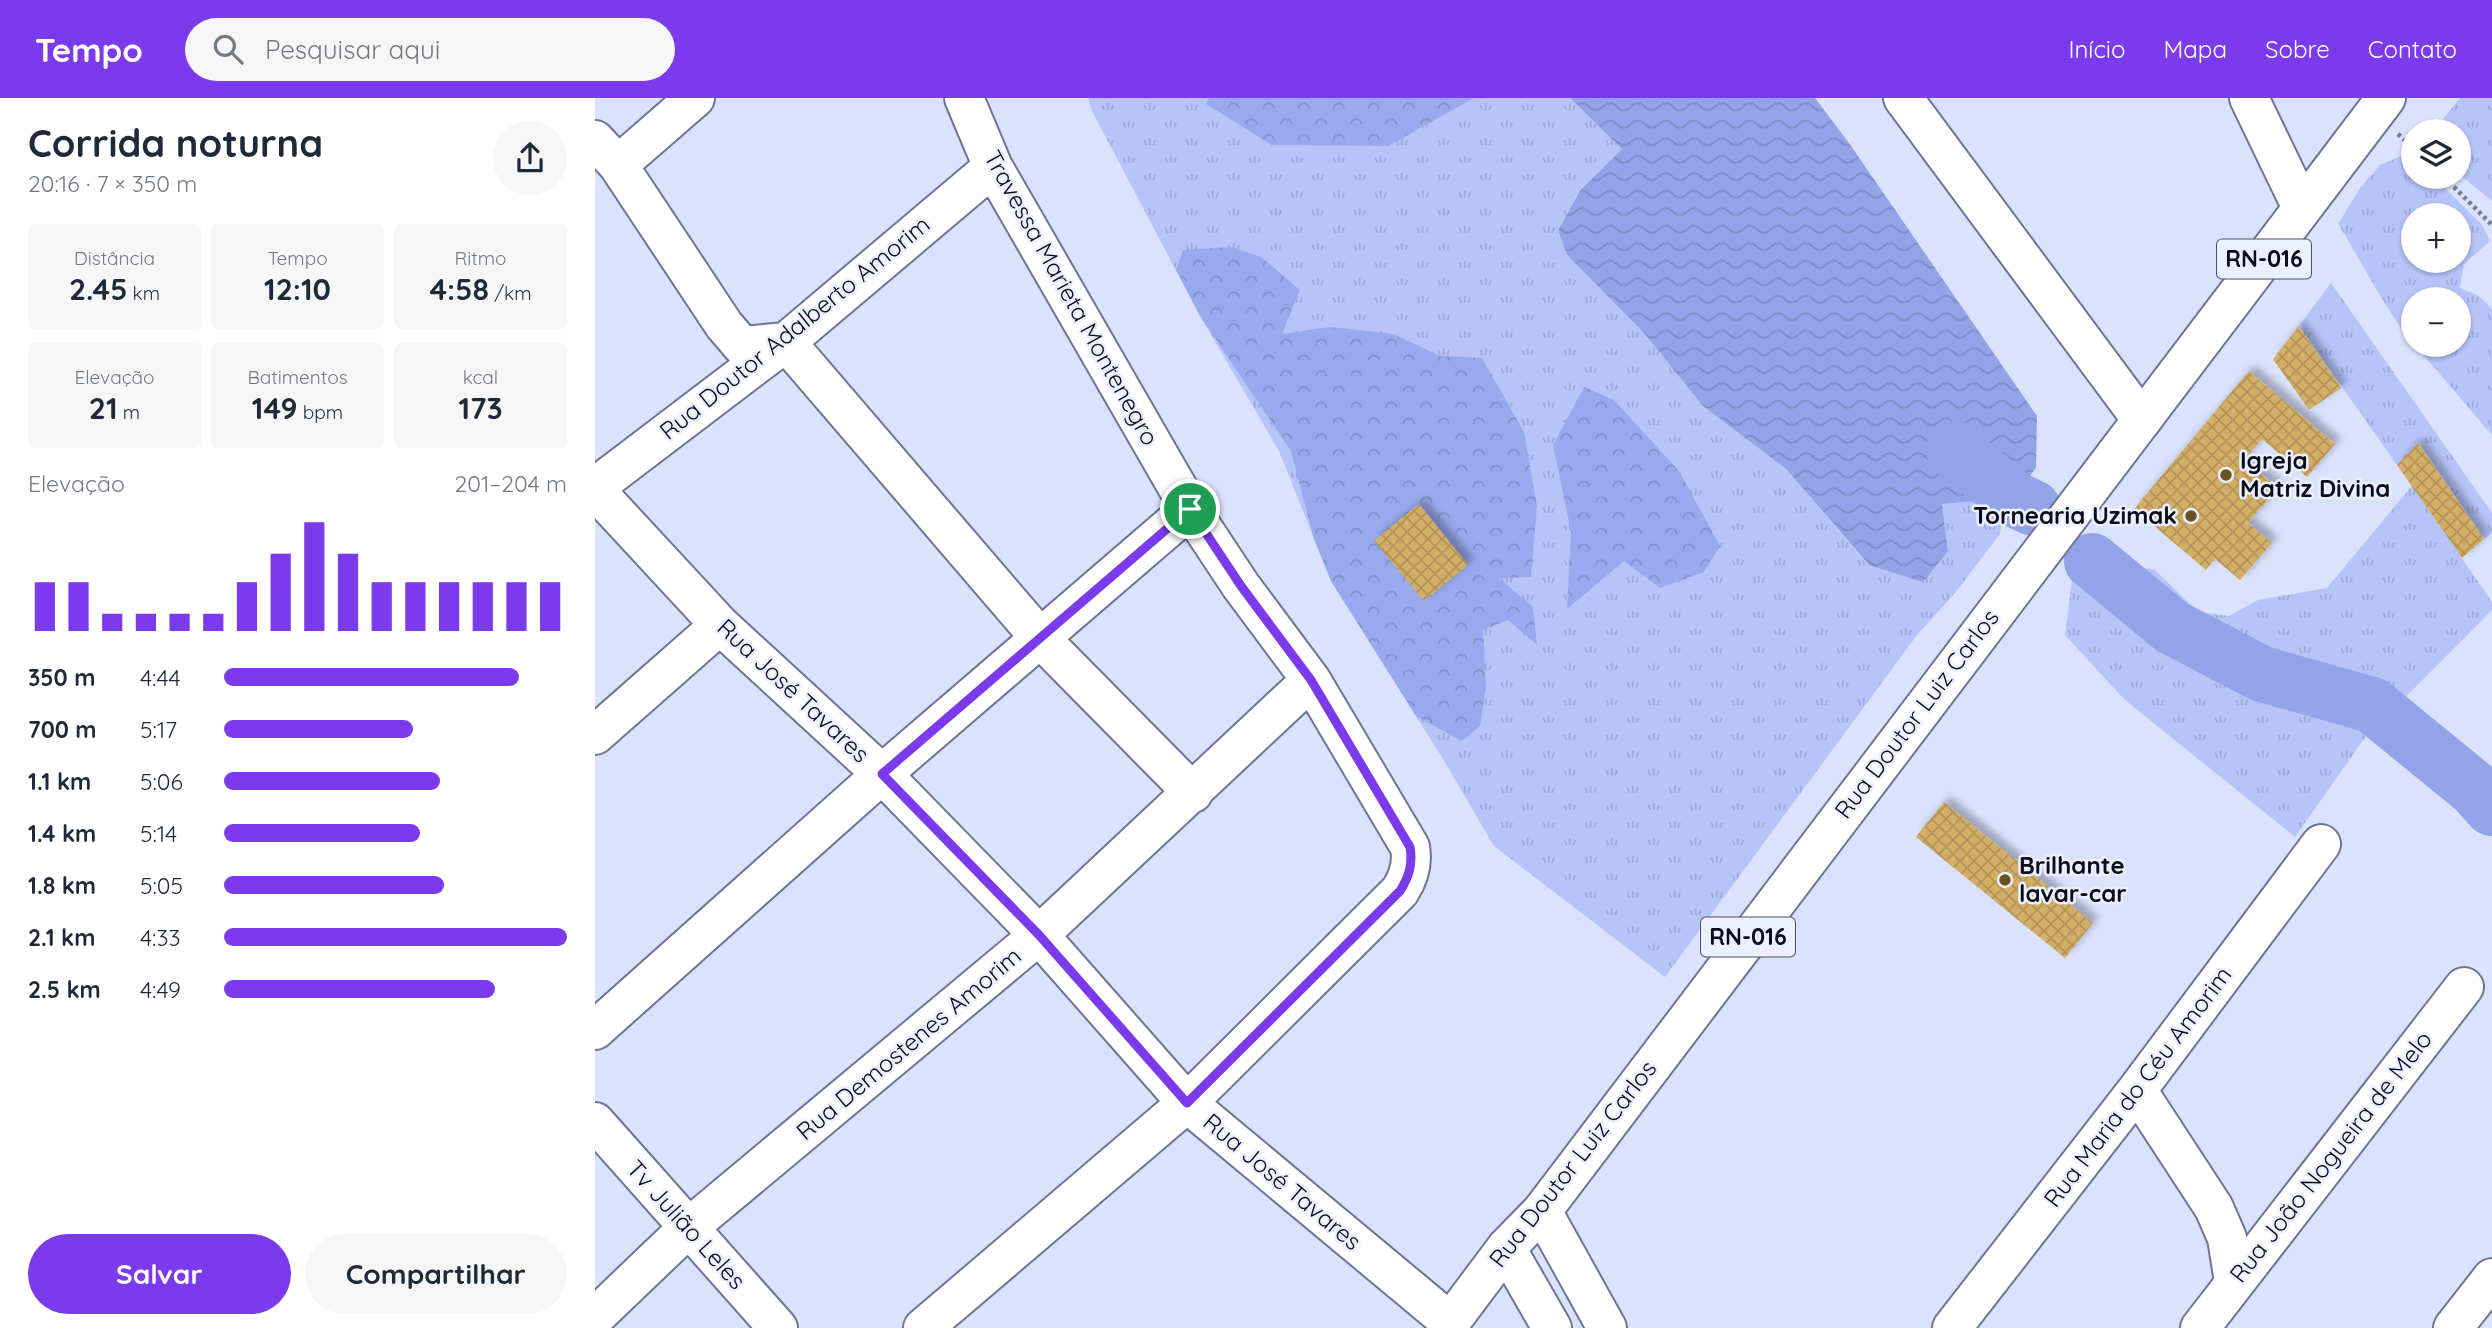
<!DOCTYPE html>
<html lang="pt">
<head>
<meta charset="utf-8">
<style>
	body { margin:0; font-family:Quicksand,sans-serif; background:#f6f6f7; color:#1f2937; height:100vh; display:flex; flex-direction:column; font-size:26px; white-space:nowrap }
	* { box-sizing:border-box; margin:0 }
	p { font-size:23px; color:#747a83 }
	.icon { flex:none; width:38px; height:38px; fill:none; stroke:currentColor; stroke-width:2; stroke-linecap:round; stroke-linejoin:round }
	.map { position:relative; flex:1; overflow:hidden }
	.details { display:flex; flex-direction:column; background:#fff; width:595px }
	.details>* { flex:none }
	.tools { position:absolute; left:1806px; top:21px; display:grid; gap:14px }
	.tools a { display:grid; place-items:center; width:70px; height:70px; border-radius:50%; background:#fff; box-shadow:0 2px 5px #0004; font-size:35px }
	.pin { position:absolute; display:grid; place-items:center; width:60px; height:60px; color:#fff; margin:-30px; border:4px solid #fff; border-radius:50%; box-shadow:0 2px 7px #0007 }
	.round { display:grid; place-items:center; flex:none; width:74px; height:74px; border-radius:37px; background:#f6f6f7 }
	.headline { display:flex; align-items:center; justify-content:space-between; height:119px; padding:0 28px }
	h1 { font-size:38px; font-weight:700; line-height:52px }
	.stats { display:grid; grid-template-columns:repeat(3,1fr); gap:10px; height:119px; padding:7px 28px }
	.stats div { display:grid; align-content:center; border-radius:7px; background:#f6f6f7; text-align:center }
	.stats b { font-size:30px; font-weight:700 }
	.stats small { font-size:19px; font-weight:400 }
	.stats p { font-size:19px }
	.chart { height:196px; padding:14px 28px }
	.chart p { display:flex; justify-content:space-between }
	.chart svg { width:100%; height:126px; margin-top:7px; stroke:#7c3aed; stroke-width:6 }
	.action { display:flex; gap:14px; margin-top:auto; padding:14px 28px }
	.action a { flex:1; height:80px; border-radius:42px; background:#7c3aed; color:#fff; font-size:28px; font-weight:700; line-height:80px; text-align:center }
	.action a+a { background:#f6f6f7; color:#1f2937 }
	ul { padding:0 28px; list-style:none; font-size:23px }
	li { display:grid; grid-template-columns:112px 84px 1fr; align-items:center; height:52px }
	li i { height:18px; border-radius:9px; background:#7c3aed }
	header { display:flex; align-items:center; gap:42px; box-sizing:border-box; height:98px; padding:0 35px; background:#7c3aed; color:#fff }
	header strong { font-size:33px }
	nav { display:flex; gap:38px; margin-inline-start:auto; font-size:24px }
	.search { width:490px; height:63px; background:#f6f6f7; display:flex; align-items:center; gap:18px; box-sizing:border-box; padding:0 24px; border-radius:38px; color:#747a83; font-size:26px }
	main { display:flex; flex:1; min-height:0 }
	.map>svg:first-child { display:block }
</style>
</head>
<body>
<header>
<strong>Tempo</strong>
<div class="search"><svg class="icon" aria-label="search" viewBox="0 0 24 24"><circle cx="10" cy="10" r="6"/><path d="M15 15l6 6"/></svg>Pesquisar aqui</div>
<nav><a>Início</a><a>Mapa</a><a>Sobre</a><a>Contato</a></nav>
</header>
<main>
<section class="details">
<div class="headline"><div><h1>Corrida noturna</h1><p>20:16 · 7 × 350 m</p></div><a class="round"><svg class="icon" aria-label="share" viewBox="0 0 24 24"><path d="M12 15V3M7 8l5-5 5 5M5 13v7h14v-7"/></svg></a></div>
<div class="stats">
<div><p>Distância</p><b>2.45<small> km</small></b></div>
<div><p>Tempo</p><b>12:10</b></div>
<div><p>Ritmo</p><b>4:58<small> /km</small></b></div>
</div>
<div class="stats">
<div><p>Elevação</p><b>21<small> m</small></b></div>
<div><p>Batimentos</p><b>149<small> bpm</small></b></div>
<div><p>kcal</p><b>173</b></div>
</div>
<div class="chart"><p><span>Elevação</span>201–204 m</p>
<svg viewBox="0 0 160 44" preserveAspectRatio="none"><path d="M5 44V27M15 44V27M25 44V38M35 44V38M45 44V38M55 44V38M65 44V27M75 44V17M85 44V6M95 44V17M105 44V27M115 44V27M125 44V27M135 44V27M145 44V27M155 44V27"/></svg>
</div>
<ul>
<li><b>350 m</b>4:44<i style="width:86%"></i></li>
<li><b>700 m</b>5:17<i style="width:55%"></i></li>
<li><b>1.1 km</b>5:06<i style="width:63%"></i></li>
<li><b>1.4 km</b>5:14<i style="width:57%"></i></li>
<li><b>1.8 km</b>5:05<i style="width:64%"></i></li>
<li><b>2.1 km</b>4:33<i style="width:100%"></i></li>
<li><b>2.5 km</b>4:49<i style="width:79%"></i></li>
</ul>
<div class="action"><a>Salvar</a><a>Compartilhar</a></div>
</section>
<div class="map">
<svg width="1897" height="1230" viewBox="0 0 1897 1230">
	<defs>
		<pattern id="grass-tufts" width="24" height="20" patternUnits="userSpaceOnUse" patternTransform="scale(1.75)"><rect width="24" height="20" fill="#b7c4f9"/><path d="M3 7l-1-3M5 7V3M7 7l1-3M15 17l-1-3M17 17v-4M19 17l1-3" fill="none" stroke="#9ca7d5"/></pattern>
		<pattern id="forest-crowns" width="20" height="18" patternUnits="userSpaceOnUse" patternTransform="scale(1.75)"><rect width="20" height="18" fill="#99a9ed"/><path d="M2 6a3 3 0 1 1 6 0M12 15a3 3 0 1 1 6 0" fill="none" stroke="#8290ca"/></pattern>
		<pattern id="water-waves" width="16" height="10" patternUnits="userSpaceOnUse" patternTransform="scale(1.75)"><rect width="16" height="10" fill="#93a3e7"/><path d="M0 5q4-4 8 0t8 0" fill="none" stroke="#7d8bc5"/></pattern>
		<pattern id="building-cross-hatch" width="8" height="8" patternUnits="userSpaceOnUse" patternTransform="scale(1.75)"><rect width="8" height="8" fill="#d2ae66"/><path d="M0 0l8 8M0 8l8-8" fill="none" stroke="#b39458"/></pattern>
		<filter id="shadow"><feDropShadow dx="6" dy="-6" stdDeviation="3.5" flood-color="#0004"/></filter>
	</defs>
	<rect width="100%" height="100%" fill="#dbe2fe"/>
	<path fill="url(#grass-tufts)" fill-rule="evenodd" d="M493 0H975L1027 51 985 91 963 131 972 157 1048 234 1108 308 1191 371 1273 467 1353 453 1347 406 1411 400 1405 436 1360 495 1322 537 1070 879 899 748 848 661 736 483 684 353 605 218 497 13Z
		M1865 0H1897V103L1864 76V33H1841L1840 31Z
		M1807 58 1818 62V79H1839L1887 127 1895 143 1869 166 1865 190 1884 198 1897 211V337L1820 247H1864V201H1818V245C1788 209 1768 165 1743 126L1765 90 1785 67ZM1818 117H1864V163H1818Z
		M1736 185 1897 415V435L1889 441 1824 345 1802 367 1704 228Z
		M1817 388 1897 504V512L1769 641 1700 739 1530 602 1470 537 1477 482 1491 469 1524 467 1543 471H1559L1603 514 1634 518 1663 502 1732 490Z"/>
	<path fill="url(#forest-crowns)" d="M614 0H879L793 48 677 47 611 6Z
		M637 149 666 159 705 192 687 236 735 229 799 236 845 258 887 260 929 334 942 408 936 479 904 480 938 509 942 547 913 522 888 532 891 589 885 628 867 643 821 618 736 483 719 441 696 353 605 218 581 172 588 152Z
		M989 289 1019 302 1084 373 1125 448 1109 474 1065 490 1029 463 972 511 976 433 958 347Z"/>
	<path fill="url(#water-waves)" d="M975 0H1220L1254 45 1442 318 1441 370 1417 400 1347 406 1353 453 1328 484 1274 467 1191 371 1108 308 1048 234 972 157 963 132 985 92 1027 51Z"/>
	<g fill="none" stroke-linecap="round" stroke-linejoin="round">
		<path stroke="#93a3e7" stroke-width="56" d="M1359 351 1417 400 1438 410
			M1497 463 1577 529 1667 576 1777 607 1880 691 1897 710"/>
	</g>
	<path fill="url(#building-cross-hatch)" filter="url(#shadow)" d="M1704 228 1746 290 1714 312 1678 261Z
		M1654 273 1740 346 1712 379 1667 341 1649 362 1683 390 1653 425 1677 445 1645 482 1620 461 1611 472 1539 411Z
		M1823 345 1889 441 1867 460 1802 367Z
		M824 406 873 467 829 503 779 443Z
		M1349 704 1498 825 1470 860 1321 739Z"/>
	<g fill="none" stroke-linecap="round" stroke-linejoin="round">
		<g stroke="#6d7594" stroke-width="42">
			<path id="minor" d="M1308 0 1547 322
				M1654 0 1707 110
				M0 42 23 67 129 227 147 248 191 244 446 541 598 695
				M23 67 100 0
				M0 389 191 244 398 69
				M0 392 125 527 287 676 444 837 592 1005 855 1224
				M0 637 125 527
				M0 932 287 676 595 411
				M1542 992 1619 1110 1632 1140 1639 1184
				M0 1024 183 1230
				M947 1113 1012 1230
				M911 1150 957 1230
				M0 1219 93 1130 444 837 716 582
				M328 1230 592 1005 805 793C814 779 818 765 815 749L716 582 646 488 595 411 398 69 369 0
				M1357 1230 1542 992 1726 746
				M1605 1230 1869 889
				M1858 1230 1897 1180"/>
		</g>
		<g stroke="#6d7594" stroke-width="42">
			<path id="major" d="M851 1230 911 1150 947 1113 1791 0"/>
		</g>
		<path stroke="#777c90" stroke-width="4.5" stroke-dasharray="3.5 3.5" stroke-linecap="butt" d="M1803 36 1818 50
			M1849 79 1897 127"/>
		<use href="#minor" stroke="#fff" stroke-width="38"/>
		<use href="#major" stroke="#fff" stroke-width="38"/>
	</g>
	<g fill="none" stroke-linecap="round" stroke-linejoin="round">
		<g stroke="#fff" stroke-width="14">
			<path id="route" d="M595 411 646 488 716 582 815 749C818 766 814 779 805 793L592 1005 444 837 287 676Z"/>
		</g>
		<use href="#route" stroke="#7c3aed" stroke-width="9"/>
	</g>
	<g fill="#695322" stroke="#ecf0fe" stroke-width="2.5">
		<circle cx="1631" cy="377" r="7"/>
		<circle cx="1596" cy="418" r="7"/>
		<circle cx="1410" cy="782" r="7"/>
	</g>
	<g text-anchor="middle" stroke-width="5" stroke-linejoin="round" paint-order="stroke">
		<g fill="#ecf0fe" stroke="#4e505d" stroke-width="2">
			<rect x="1622" y="141.5" width="94" height="39" rx="5"/>
			<rect x="1106" y="819.5" width="94" height="39" rx="5"/>
		</g>
		<g font-size="23" font-weight="bold" fill="#0a0c18">
			<text x="1669" y="169">RN-016</text>
			<text x="1153" y="847">RN-016</text>
		</g>
		<g font-size="24" fill="#0a0c18" stroke="#ecf0fe">
			<text transform="translate(476 200) rotate(61)" y="8">Travessa Marieta Montenegro</text>
			<text transform="translate(200 230) rotate(-39)" y="8">Rua Doutor Adalberto Amorim</text>
			<text transform="translate(198 593) rotate(43)" y="8">Rua José Tavares</text>
			<text transform="translate(1322 616) rotate(-53)" y="8">Rua Doutor Luiz Carlos</text>
			<text transform="translate(314 946) rotate(-40)" y="8">Rua Demostenes Amorim</text>
			<text transform="translate(1543 989) rotate(-53)" y="8">Rua Maria do Céu Amorim</text>
			<text transform="translate(1736 1059) rotate(-52)" y="8">Rua João Nogueira de Melo</text>
			<text transform="translate(978 1066) rotate(-52)" y="8">Rua Doutor Luiz Carlos</text>
			<text transform="translate(687 1084) rotate(40)" y="8">Rua José Tavares</text>
			<text transform="translate(91 1127) rotate(48)" y="8">Tv Julião Leles</text>
		</g>
		<g font-size="24" font-weight="bold" fill="#0a0c18" stroke="#ecf0fe" text-anchor="start">
			<text x="1645" y="371">Igreja<tspan x="1645" dy="28">Matriz Divina</tspan></text>
			<text x="1582" y="426" text-anchor="end">Tornearia Uzimak</text>
			<text x="1424" y="776">Brilhante<tspan x="1424" dy="28">lavar-car</tspan></text>
		</g>
	</g>
</svg>
<div class="tools">
<a><svg class="icon" aria-label="layers" viewBox="0 0 24 24"><path d="M12 4l9 5-9 5-9-5zM3 14l9 5 9-5"/></svg></a>
<a>+</a>
<a>−</a>
</div>
<div class="pin" style="left:595px;top:411px;background:#1e9e55"><svg class="icon" aria-label="arrive" viewBox="0 0 24 24"><path d="M6 21V4h12l-3 4 3 4H6"/></svg></div>
</div>
</main>
</body>
</html>
